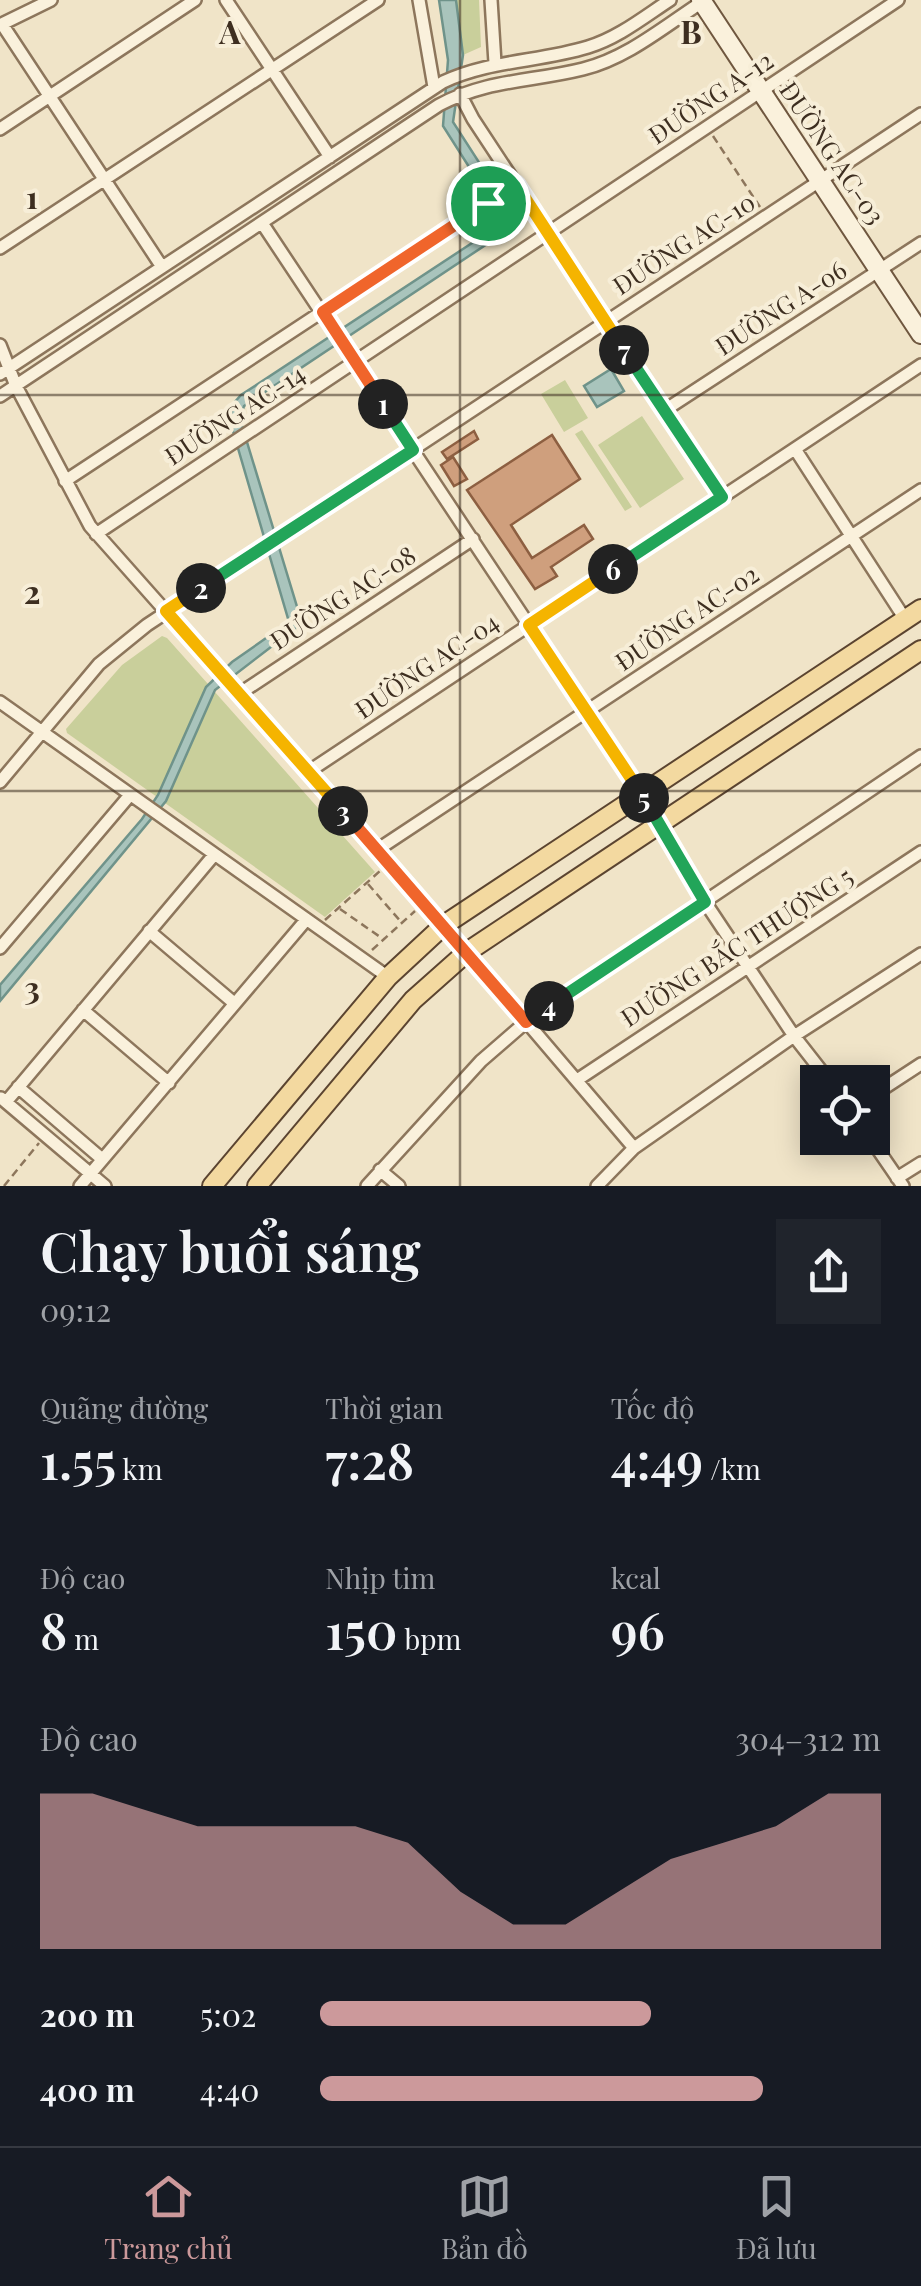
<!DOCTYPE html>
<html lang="vi">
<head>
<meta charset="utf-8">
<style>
	body { margin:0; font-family:"Playfair Display",serif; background:#20242c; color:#f1f3f6; height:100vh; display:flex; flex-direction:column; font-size:38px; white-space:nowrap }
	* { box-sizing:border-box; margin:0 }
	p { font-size:32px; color:#9ea1a6 }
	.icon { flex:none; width:55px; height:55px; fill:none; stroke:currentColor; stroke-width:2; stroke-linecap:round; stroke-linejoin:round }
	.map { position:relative; height:1186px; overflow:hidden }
	.drawer { display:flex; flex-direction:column; background:#171b24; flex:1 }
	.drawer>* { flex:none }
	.tools { position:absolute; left:800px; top:1065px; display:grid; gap:20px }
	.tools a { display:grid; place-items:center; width:90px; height:90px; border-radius:0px; background:#171b24; box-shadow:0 5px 25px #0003; font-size:50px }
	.pin { position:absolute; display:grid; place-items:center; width:85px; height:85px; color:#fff; margin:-42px; border:5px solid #fff; border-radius:50%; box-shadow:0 2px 10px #0007 }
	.km { position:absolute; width:50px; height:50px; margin:-25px; border-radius:50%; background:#222; color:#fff; font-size:28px; line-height:50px; text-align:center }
	.round { display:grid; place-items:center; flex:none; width:105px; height:105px; border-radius:0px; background:#20242c }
	.overview { display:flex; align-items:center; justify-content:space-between; height:170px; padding:0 40px }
	h1 { font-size:55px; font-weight:600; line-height:75px }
	.metrics { display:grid; grid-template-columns:repeat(3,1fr); gap:15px; height:170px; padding:10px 40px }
	.metrics div { display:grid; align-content:center }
	.metrics b { font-size:50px; font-weight:600 }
	.metrics small { font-size:28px; font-weight:400 }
	.metrics p { font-size:28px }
	.chart { height:280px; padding:20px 40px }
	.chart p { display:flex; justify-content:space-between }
	.chart svg { width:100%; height:180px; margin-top:10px; fill:#cc999b; opacity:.7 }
	ul { padding:0 40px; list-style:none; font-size:32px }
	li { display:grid; grid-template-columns:160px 120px 1fr; align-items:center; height:75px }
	li i { height:25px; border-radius:12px; background:#cc999b }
	.menu { display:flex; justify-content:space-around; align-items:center; height:140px; border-top:2px solid #363941; background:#171b24; font-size:28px; color:#9ea1a6 }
	.menu a { display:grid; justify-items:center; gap:5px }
	.menu .selected { color:#cc999b }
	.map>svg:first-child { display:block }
</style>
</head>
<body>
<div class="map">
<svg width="921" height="1186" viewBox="0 0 921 1186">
	<rect width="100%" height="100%" fill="#f0e4c8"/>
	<path fill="#c9cf9b" d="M456 0H479L481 47 463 55Z
		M565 380 588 418 564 432 541 394Z
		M642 416 684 479 640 508 598 445Z
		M582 430 632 507 625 511 575 434Z
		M162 636 167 638 208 684 157 797 67 733 66 729 122 665Z
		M214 691 375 872 325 917 165 803Z"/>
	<path fill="#a9c4bc" stroke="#6f938a" stroke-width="2.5" d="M439 0H456L463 55 453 122 511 212V228L244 406 240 419 298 610 297 627 215 690 166 801 0 1001V985L142 819 158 795 206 687 232 662 289 622 230 421 233 404 241 395 504 222 443 126 448 60Z
		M611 369 624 391 597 407 584 386Z"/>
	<path fill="#cf9f7d" stroke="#8d5f41" stroke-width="2.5" d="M474 431 478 439 447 459 442 452Z
		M552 435 580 479 511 525 532 558 584 525 593 539 551 567 557 576 535 589 467 490Z
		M453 457 467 479 454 486 441 465Z"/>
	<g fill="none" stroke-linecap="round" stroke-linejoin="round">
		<g stroke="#8d765c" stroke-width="16">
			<path id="street" d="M226 0 330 157
				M419 0 434 87
				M491 0 495 63
				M2 24 162 267
				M0 25 51 0
				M460 94 473 119 722 497
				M0 129 195 0
				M262 223 641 794 705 902 794 1036 830 1082
				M0 248 378 0
				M0 345 16 386 90 526 444 925 634 1148
				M0 374 443 82C490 60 539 62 588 47 618 38 644 17 670 0
				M0 396 439 105C488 79 531 82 583 69 628 58 666 25 705 0
				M665 410 921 243
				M795 449 905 619
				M65 481 516 184
				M96 534 898 0
				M239 694 473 539
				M0 702 388 977
				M308 772 921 365
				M0 782 99 664 147 625 921 114
				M377 850 921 490
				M149 931 234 1003
				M0 948 130 795
				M83 1010 169 1083
				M577 1080 921 852
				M18 1087 102 1159
				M872 1096 921 1064
				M1 1098 105 1186
				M6 1102 214 855
				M870 1138 903 1186
				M380 1170 399 1186
				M897 1178 921 1163
				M80 1186 306 920
				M367 1186 481 1061 526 1022 921 756
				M597 1186 634 1148 794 1036 921 954"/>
		</g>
		<g stroke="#6f573f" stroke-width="22">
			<path id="secondary" d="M701 0 921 334"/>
		</g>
		<g stroke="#5b4430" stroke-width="22">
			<path id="primary" d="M212 1186 388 977 444 925 921 609
				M257 1186 413 1000 467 952 921 650"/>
		</g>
		<path stroke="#8d765c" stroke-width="2.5" stroke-dasharray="8 5" stroke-linecap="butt" d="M713 136 760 207
			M368 884 402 923
			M340 909 383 939
			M325 920 380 871
			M372 950 415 911
			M4 1186 39 1143"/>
		<use href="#street" stroke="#faf1dc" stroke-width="11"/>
		<use href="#secondary" stroke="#faf1dc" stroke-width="18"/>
		<use href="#primary" stroke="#f3d9a0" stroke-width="18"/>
	</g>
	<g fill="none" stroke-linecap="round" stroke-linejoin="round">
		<g stroke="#fff" stroke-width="20">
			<path id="split-1" d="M383 404 323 312 488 203"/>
		</g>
		<g stroke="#fff" stroke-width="20">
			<path id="split-2" d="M201 588 413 450 383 404"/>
		</g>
		<g stroke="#fff" stroke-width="20">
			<path id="split-3" d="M201 588 166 611 343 811"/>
		</g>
		<g stroke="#fff" stroke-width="20">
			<path id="split-4" d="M343 811 526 1022 549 1006"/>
		</g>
		<g stroke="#fff" stroke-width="20">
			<path id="split-5" d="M549 1006 705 902 644 798"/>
		</g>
		<g stroke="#fff" stroke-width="20">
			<path id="split-6" d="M613 569 529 625 644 798"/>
		</g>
		<g stroke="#fff" stroke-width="20">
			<path id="split-7" d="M613 569 722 497 624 350"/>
		</g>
		<g stroke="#fff" stroke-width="20">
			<path id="split-8" d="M488 203 516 184 624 350"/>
		</g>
		<use href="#split-1" stroke="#f0652b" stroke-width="12"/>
		<use href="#split-2" stroke="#22a559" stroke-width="12"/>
		<use href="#split-3" stroke="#f5b400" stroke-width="12"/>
		<use href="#split-4" stroke="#f0652b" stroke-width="12"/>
		<use href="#split-5" stroke="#22a559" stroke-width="12"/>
		<use href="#split-6" stroke="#f5b400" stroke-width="12"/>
		<use href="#split-7" stroke="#22a559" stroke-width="12"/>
		<use href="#split-8" stroke="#f5b400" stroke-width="12"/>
	</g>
	<path fill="none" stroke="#3d2e20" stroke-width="2.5" stroke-opacity="0.55" d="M460 0V1186M0 395H921M0 791H921"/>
	<g text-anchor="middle" stroke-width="8" stroke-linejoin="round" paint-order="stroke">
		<g font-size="25" fill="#3d2e20" stroke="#f7eed8">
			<text transform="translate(711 98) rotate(-34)" y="9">ĐƯỜNG A-12</text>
			<text transform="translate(832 153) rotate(56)" y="9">ĐƯỜNG AC-03</text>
			<text transform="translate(684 244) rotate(-33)" y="9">ĐƯỜNG AC-10</text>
			<text transform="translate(781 308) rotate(-33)" y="9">ĐƯỜNG A-06</text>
			<text transform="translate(235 415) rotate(-33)" y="9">ĐƯỜNG AC-14</text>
			<text transform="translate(343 598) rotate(-33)" y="9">ĐƯỜNG AC-08</text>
			<text transform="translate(687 618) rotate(-34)" y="9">ĐƯỜNG AC-02</text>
			<text transform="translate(427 666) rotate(-34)" y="9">ĐƯỜNG AC-04</text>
			<text transform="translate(737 947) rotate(-33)" y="9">ĐƯỜNG BẮC THƯỢNG 5</text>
		</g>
	</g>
	<g font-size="32" text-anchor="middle" font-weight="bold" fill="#3d2e20" stroke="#f7eed8" stroke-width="8" stroke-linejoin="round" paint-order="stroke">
		<text x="230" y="44">A</text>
		<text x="691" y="44">B</text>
		<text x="32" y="209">1</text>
		<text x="32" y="604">2</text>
		<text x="32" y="1000">3</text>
	</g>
</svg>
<div class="tools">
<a><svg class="icon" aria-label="locate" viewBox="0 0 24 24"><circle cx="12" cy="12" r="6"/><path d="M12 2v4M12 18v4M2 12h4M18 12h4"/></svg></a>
</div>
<div class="pin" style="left:488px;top:203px;background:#1e9e55"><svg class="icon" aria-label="arrive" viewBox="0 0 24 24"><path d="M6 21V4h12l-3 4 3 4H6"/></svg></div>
<b class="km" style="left:383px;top:404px">1</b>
<b class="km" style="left:201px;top:588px">2</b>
<b class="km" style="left:343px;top:811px">3</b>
<b class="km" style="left:549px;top:1006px">4</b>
<b class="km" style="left:644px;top:798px">5</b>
<b class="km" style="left:613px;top:569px">6</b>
<b class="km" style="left:624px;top:350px">7</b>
</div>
<section class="drawer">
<div class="overview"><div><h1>Chạy buổi sáng</h1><p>09:12</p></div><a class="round"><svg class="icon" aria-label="share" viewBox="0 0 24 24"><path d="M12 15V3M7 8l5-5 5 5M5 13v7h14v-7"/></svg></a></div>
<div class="metrics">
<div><p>Quãng đường</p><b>1.55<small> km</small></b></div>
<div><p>Thời gian</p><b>7:28</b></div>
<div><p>Tốc độ</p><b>4:49<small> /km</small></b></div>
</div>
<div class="metrics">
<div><p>Độ cao</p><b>8<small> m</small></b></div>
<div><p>Nhịp tim</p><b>150<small> bpm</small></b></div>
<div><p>kcal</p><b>96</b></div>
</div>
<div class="chart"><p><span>Độ cao</span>304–312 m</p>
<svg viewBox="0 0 160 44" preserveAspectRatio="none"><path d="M0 44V6L10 6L20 10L30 14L40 14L50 14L60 14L70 18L80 30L90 38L100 38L110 30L120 22L130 18L140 14L150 6L160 6V44z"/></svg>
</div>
<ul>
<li><b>200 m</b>5:02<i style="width:59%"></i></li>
<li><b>400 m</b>4:40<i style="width:79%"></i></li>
</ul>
</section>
<nav class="menu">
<a class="selected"><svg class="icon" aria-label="home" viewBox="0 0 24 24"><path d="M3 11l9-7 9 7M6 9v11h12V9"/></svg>Trang chủ</a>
<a><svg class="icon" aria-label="map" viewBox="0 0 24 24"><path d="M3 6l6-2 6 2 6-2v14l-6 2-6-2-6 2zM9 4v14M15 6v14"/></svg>Bản đồ</a>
<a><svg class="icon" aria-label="saved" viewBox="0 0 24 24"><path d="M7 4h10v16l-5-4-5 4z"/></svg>Đã lưu</a>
</nav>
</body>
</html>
